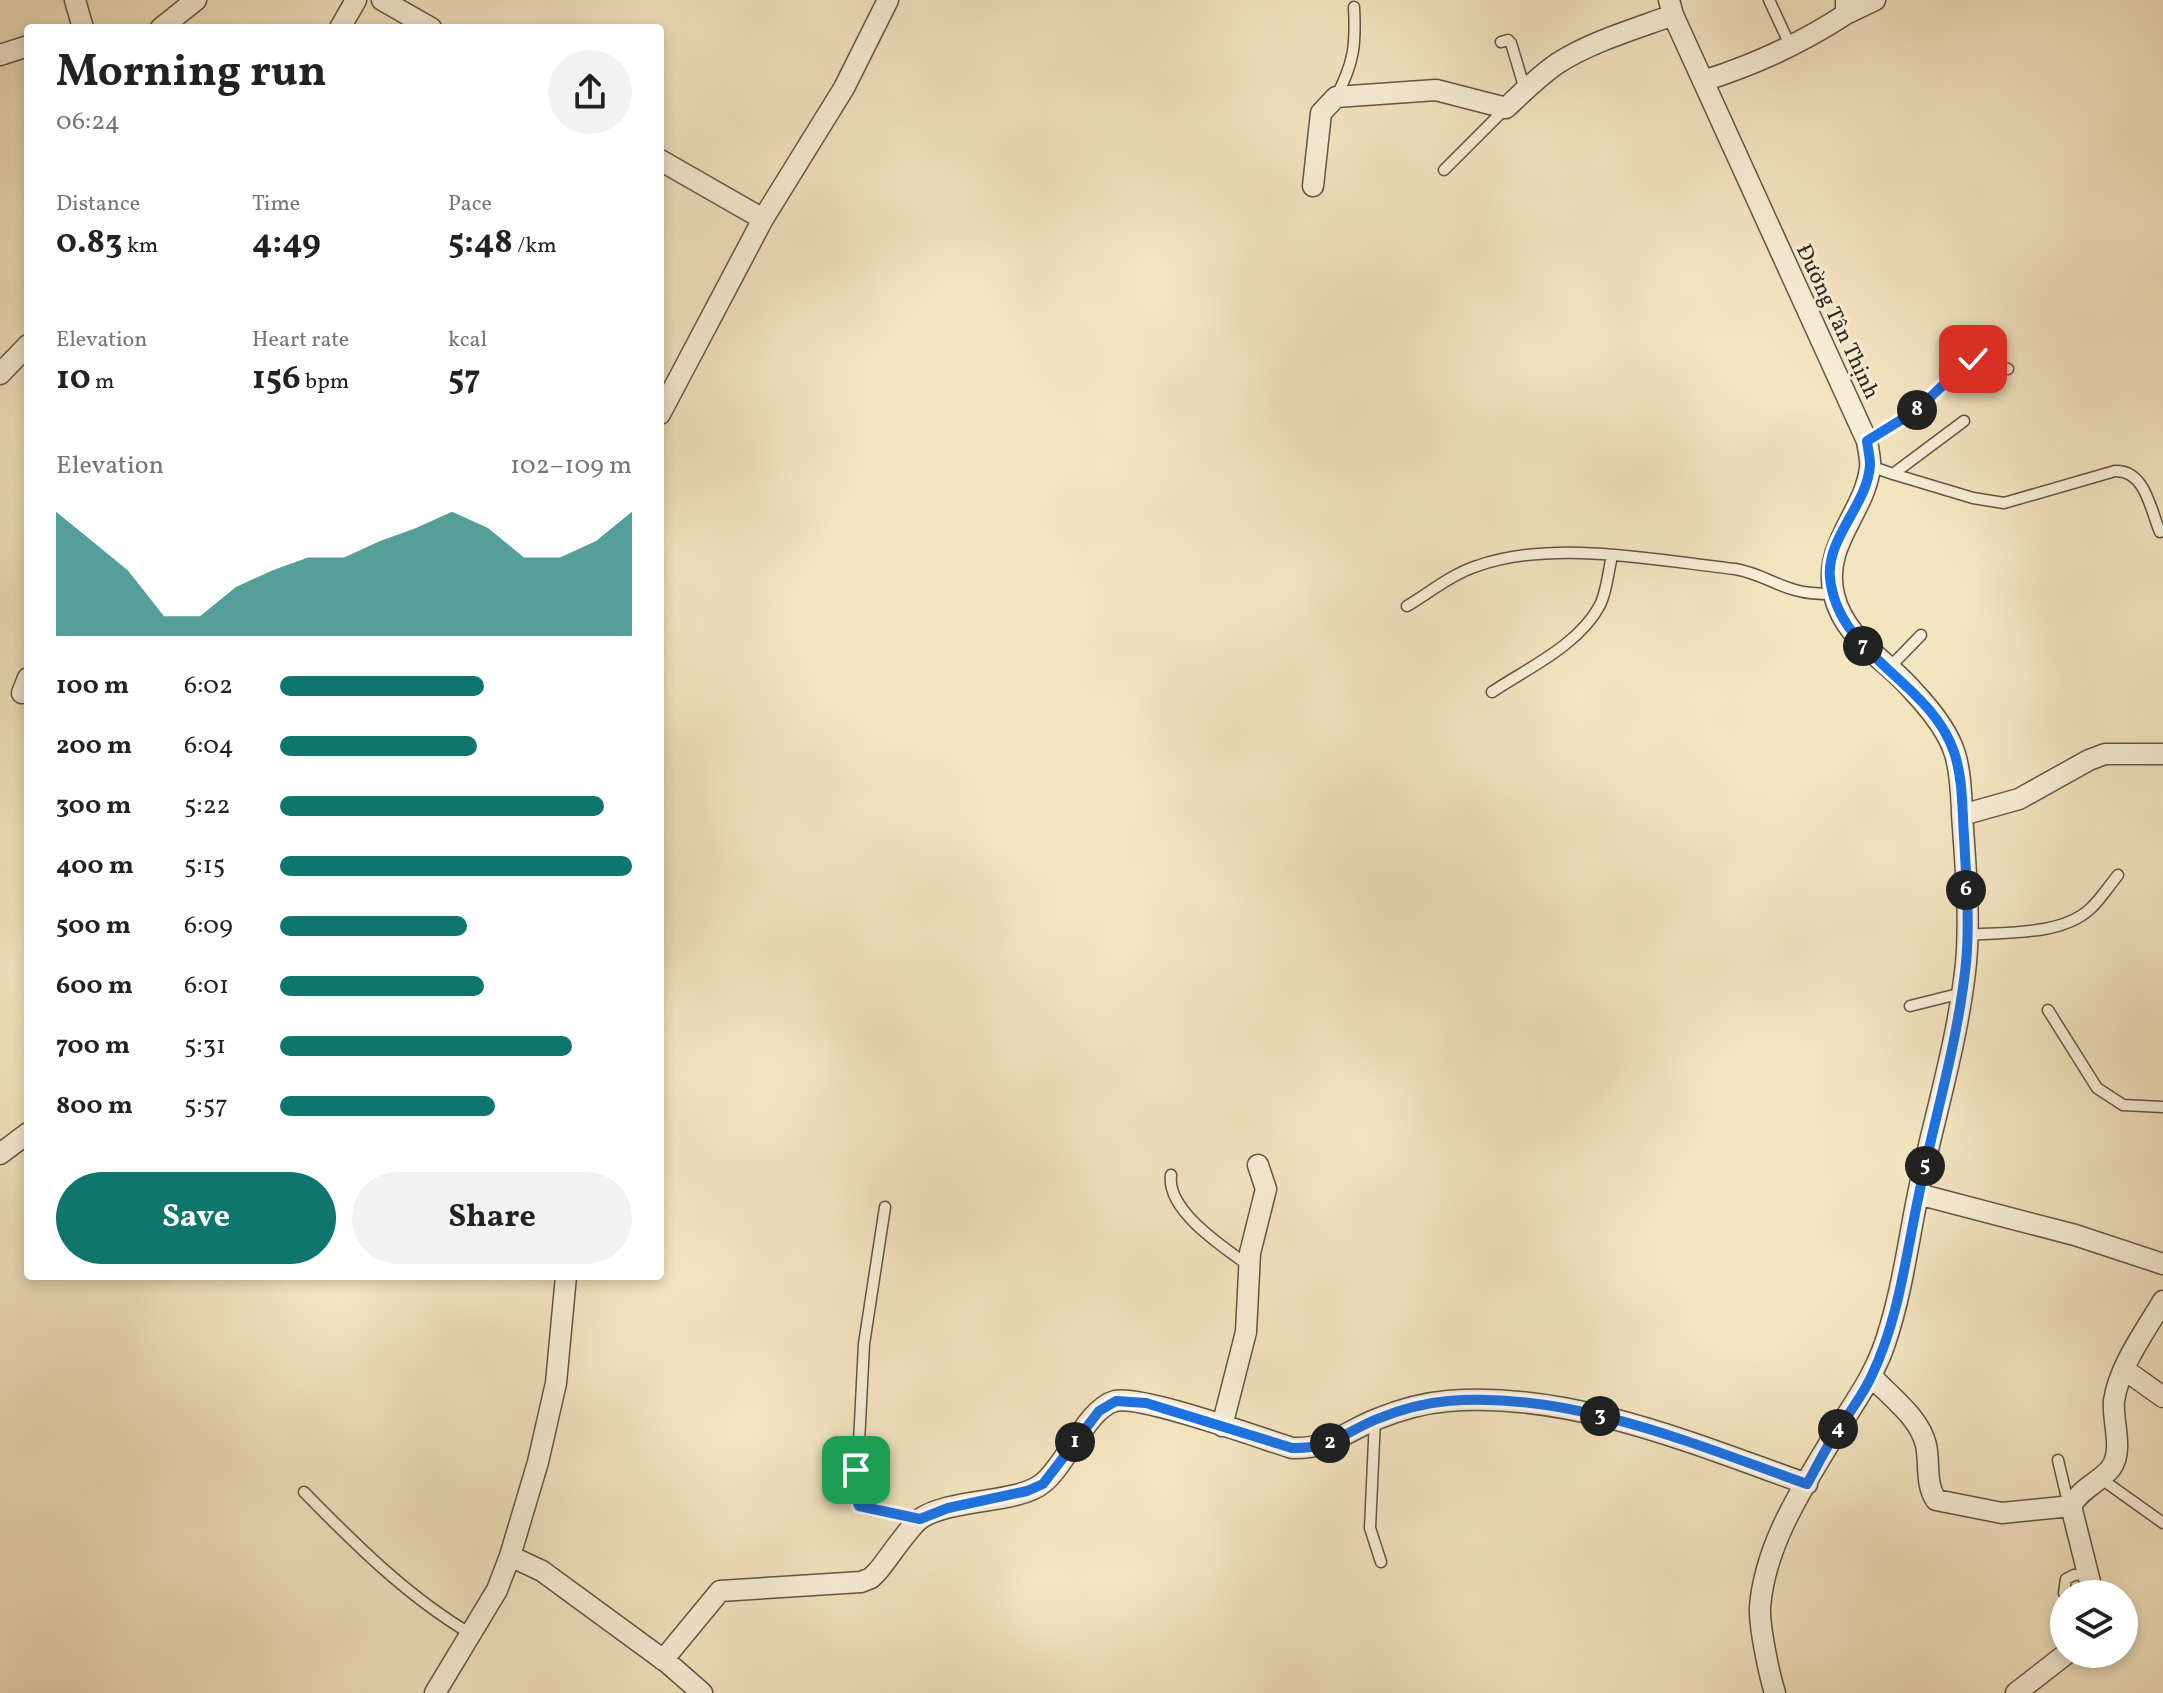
<!DOCTYPE html>
<html lang="en">
<head>
<meta charset="utf-8">
<style>
	body { margin:0; font-family:Vollkorn,serif; background:#f2f2f2; color:#222; height:100vh; display:flex; flex-direction:column; font-size:30px; white-space:nowrap }
	* { box-sizing:border-box; margin:0 }
	p { font-size:26px; color:#767676 }
	.icon { flex:none; width:44px; height:44px; fill:none; stroke:currentColor; stroke-width:2; stroke-linecap:round; stroke-linejoin:round }
	.map { position:relative; flex:1; overflow:hidden }
	.panel { position:absolute; left:24px; top:24px; width:640px; height:1256px; display:flex; flex-direction:column; background:#fff; border-radius:8px; box-shadow:0 4px 12px #0003 }
	.panel>* { flex:none }
	.controls { position:absolute; left:2050px; top:1580px; display:grid; gap:16px }
	.controls a { display:grid; place-items:center; width:88px; height:88px; border-radius:50%; background:#fff; box-shadow:0 4px 12px #0003; font-size:40px }
	.pin { position:absolute; display:grid; place-items:center; width:68px; height:68px; color:#fff; margin:-34px; border-radius:16px; box-shadow:0 4px 12px #0006 }
	.km { position:absolute; width:40px; height:40px; margin:-20px; border-radius:50%; background:#222; color:#fff; font-size:22px; line-height:40px; text-align:center }
	.round { display:grid; place-items:center; flex:none; width:84px; height:84px; border-radius:42px; background:#f2f2f2 }
	.summary { display:flex; align-items:center; justify-content:space-between; height:136px; padding:0 32px }
	h1 { font-size:44px; font-weight:700; line-height:60px }
	.metrics { display:grid; grid-template-columns:repeat(3,1fr); gap:12px; height:136px; padding:8px 32px }
	.metrics div { display:grid; align-content:center }
	.metrics b { font-size:34px; font-weight:700 }
	.metrics small { font-size:22px; font-weight:400 }
	.metrics p { font-size:22px }
	.chart { height:224px; padding:16px 32px }
	.chart p { display:flex; justify-content:space-between }
	.chart svg { width:100%; height:144px; margin-top:8px; fill:#0f766e; opacity:.7 }
	.action { display:flex; gap:16px; margin-top:auto; padding:16px 32px }
	.action a { flex:1; height:92px; border-radius:48px; background:#0f766e; color:#fff; font-size:32px; font-weight:700; line-height:92px; text-align:center }
	.action a+a { background:#f2f2f2; color:#222 }
	ul { padding:0 32px; list-style:none; font-size:26px }
	li { display:grid; grid-template-columns:128px 96px 1fr; align-items:center; height:60px }
	li i { height:20px; border-radius:10px; background:#0f766e }
	.map>svg:first-child { display:block }
</style>
</head>
<body>
<div class="map">
<svg width="2163" height="1693" viewBox="0 0 2163 1693">
	<rect width="100%" height="100%" fill="#f4e5c1"/>
	<filter id="stains"><feTurbulence type="fractalNoise" baseFrequency=".0025" numOctaves="4"/><feColorMatrix values="0 0 0 0 .2 0 0 0 0 .09 0 0 0 0 .02 0 0 0 .5 -.17"/></filter>
	<radialGradient id="worn" r=".72"><stop offset=".6" stop-color="#630" stop-opacity="0"/><stop offset="1" stop-color="#630" stop-opacity=".3"/></radialGradient>
	<g fill="none" stroke-linecap="round" stroke-linejoin="round">
		<g stroke="#615644" stroke-width="13">
			<path id="service" d="M1769 0 1790 45
				M1501 42 1508 40 1511 43 1525 90
				M1336 97C1354 63 1356 45 1354 7
				M1444 170 1505 109
				M1867 441 1917 410 1966 363C1981 356 1994 364 2008 369
				M1870 466 1893 474 1964 421
				M1893 474 1973 498 2004 503 2115 471C2145 470 2150 508 2160 532
				M1407 606C1429 593 1452 574 1477 566 1553 539 1655 560 1735 569 1759 573 1773 584 1795 590 1808 594 1821 594 1834 594
				M1889 668 1921 635
				M1492 692C1528 668 1579 645 1600 605 1607 591 1608 572 1612 556
				M1966 935C2003 932 2061 936 2090 909 2100 900 2109 886 2118 875
				M1910 1006 1962 993
				M2048 1010 2097 1088 2123 1105 2163 1107
				M1171 1175C1166 1210 1223 1247 1248 1265
				M885 1207 864 1344 856 1501 859 1506 867 1509 918 1519
				M1375 1419 1370 1528 1381 1562
				M2058 1460 2066 1494 2073 1501
				M2100 1478 2163 1523
				M304 1492C355 1544 408 1597 471 1634
				M2064 1593 2066 1579 2074 1575 2088 1574"/>
		</g>
		<g stroke="#615644" stroke-width="23">
			<path id="minor" d="M75 0 83 28
				M382 0 431 28
				M1669 0 1673 15 1867 441C1868 449 1871 459 1870 468 1864 514 1822 544 1834 595 1845 640 1886 659 1914 692 1930 709 1948 731 1955 754 1962 777 1961 803 1963 828 1966 872 1970 919 1966 963 1958 1042 1934 1117 1918 1194 1908 1243 1902 1292 1886 1340 1875 1375 1854 1403 1835 1434 1803 1487 1765 1544 1760 1607 1759 1626 1769 1674 1775 1693
				M1846 14 1875 0
				M161 28 196 0
				M340 28 356 0
				M0 55 28 46
				M1703 81C1754 65 1802 43 1846 14V0
				M660 160 763 219
				M1313 186 1321 113 1336 97 1436 90 1506 108C1523 92 1539 76 1558 63 1593 41 1635 29 1673 15
				M0 374 28 345
				M660 414 763 219 844 88 888 0
				M22 693 28 678
				M1962 815 2019 799 2089 760 2105 754H2163
				M0 1154 28 1133
				M1918 1194 2075 1235 2163 1264
				M2125 1370 2163 1397
				M1872 1377C1890 1396 1920 1418 1926 1445 1930 1464 1925 1483 1936 1500L2002 1513 2071 1506
				M1222 1426 1246 1332 1250 1253 1266 1189 1258 1165
				M510 1556 538 1462 556 1383 566 1276
				M2093 1594 2071 1506C2081 1488 2100 1482 2111 1468 2124 1450 2112 1421 2114 1401 2119 1366 2146 1330 2163 1301
				M663 1660 720 1591 861 1582 871 1578 878 1571C889 1558 908 1528 920 1519 949 1498 1018 1504 1043 1483 1067 1464 1086 1409 1115 1401 1142 1395 1260 1438 1292 1448 1331 1449 1344 1432 1377 1419 1399 1410 1424 1403 1448 1401 1570 1391 1694 1444 1807 1484
				M435 1693 497 1590 510 1556 542 1571 669 1664 702 1693
				M2016 1693 2066 1654"/>
		</g>
		<use href="#service" stroke="#f8eed7" stroke-width="10"/>
		<use href="#minor" stroke="#f8eed7" stroke-width="20"/>
	</g>
	<g fill="none" stroke-linecap="round" stroke-linejoin="round">
		<g stroke="#fff" stroke-width="16">
			<path id="route" d="M856 1470 855 1493 859 1506 920 1519 948 1508 1027 1491 1043 1484 1099 1411 1116 1401 1146 1403 1292 1448C1332 1449 1343 1433 1377 1419 1399 1410 1424 1403 1448 1401 1570 1391 1694 1444 1807 1484 1817 1466 1826 1448 1837 1431 1849 1413 1863 1395 1872 1375 1899 1318 1906 1255 1919 1194 1935 1116 1958 1041 1966 963 1970 921 1966 877 1964 836 1962 808 1963 778 1954 752 1930 681 1838 656 1830 578 1826 538 1868 504 1870 465 1870 457 1868 449 1867 441L1917 410 1966 363 1973 359"/>
		</g>
		<use href="#route" stroke="#1a73e8" stroke-width="10"/>
	</g>
	<g text-anchor="middle" stroke-width="6" stroke-linejoin="round" paint-order="stroke">
		<g font-size="22" fill="#30261b" stroke="#f8eed7">
			<text transform="translate(1839 321) rotate(65)" y="8">Đường Tân Thịnh</text>
		</g>
	</g>
	<rect width="100%" height="100%" filter="url(#stains)"/>
	<rect width="100%" height="100%" fill="url(#worn)"/>
</svg>
<div class="controls">
<a><svg class="icon" aria-label="layers" viewBox="0 0 24 24"><path d="M12 4l9 5-9 5-9-5zM3 14l9 5 9-5"/></svg></a>
</div>
<div class="pin" style="left:856px;top:1470px;background:#1e9e55"><svg class="icon" aria-label="arrive" viewBox="0 0 24 24"><path d="M6 21V4h12l-3 4 3 4H6"/></svg></div>
<div class="pin" style="left:1973px;top:359px;background:#d93025"><svg class="icon" aria-label="check" viewBox="0 0 24 24"><path d="M5 12l5 5 9-10"/></svg></div>
<b class="km" style="left:1075px;top:1442px">1</b>
<b class="km" style="left:1330px;top:1443px">2</b>
<b class="km" style="left:1600px;top:1416px">3</b>
<b class="km" style="left:1838px;top:1429px">4</b>
<b class="km" style="left:1925px;top:1166px">5</b>
<b class="km" style="left:1966px;top:890px">6</b>
<b class="km" style="left:1863px;top:646px">7</b>
<b class="km" style="left:1917px;top:410px">8</b>
<section class="panel">
<div class="summary"><div><h1>Morning run</h1><p>06:24</p></div><a class="round"><svg class="icon" aria-label="share" viewBox="0 0 24 24"><path d="M12 15V3M7 8l5-5 5 5M5 13v7h14v-7"/></svg></a></div>
<div class="metrics">
<div><p>Distance</p><b>0.83<small> km</small></b></div>
<div><p>Time</p><b>4:49</b></div>
<div><p>Pace</p><b>5:48<small> /km</small></b></div>
</div>
<div class="metrics">
<div><p>Elevation</p><b>10<small> m</small></b></div>
<div><p>Heart rate</p><b>156<small> bpm</small></b></div>
<div><p>kcal</p><b>57</b></div>
</div>
<div class="chart"><p><span>Elevation</span>102–109 m</p>
<svg viewBox="0 0 160 44" preserveAspectRatio="none"><path d="M0 44V6L10 15L20 24L30 38L40 38L50 29L60 24L70 20L80 20L90 15L100 11L110 6L120 11L130 20L140 20L150 15L160 6V44z"/></svg>
</div>
<ul>
<li><b>100 m</b>6:02<i style="width:58%"></i></li>
<li><b>200 m</b>6:04<i style="width:56%"></i></li>
<li><b>300 m</b>5:22<i style="width:92%"></i></li>
<li><b>400 m</b>5:15<i style="width:100%"></i></li>
<li><b>500 m</b>6:09<i style="width:53%"></i></li>
<li><b>600 m</b>6:01<i style="width:58%"></i></li>
<li><b>700 m</b>5:31<i style="width:83%"></i></li>
<li><b>800 m</b>5:57<i style="width:61%"></i></li>
</ul>
<div class="action"><a>Save</a><a>Share</a></div>
</section>
</div>
</body>
</html>
